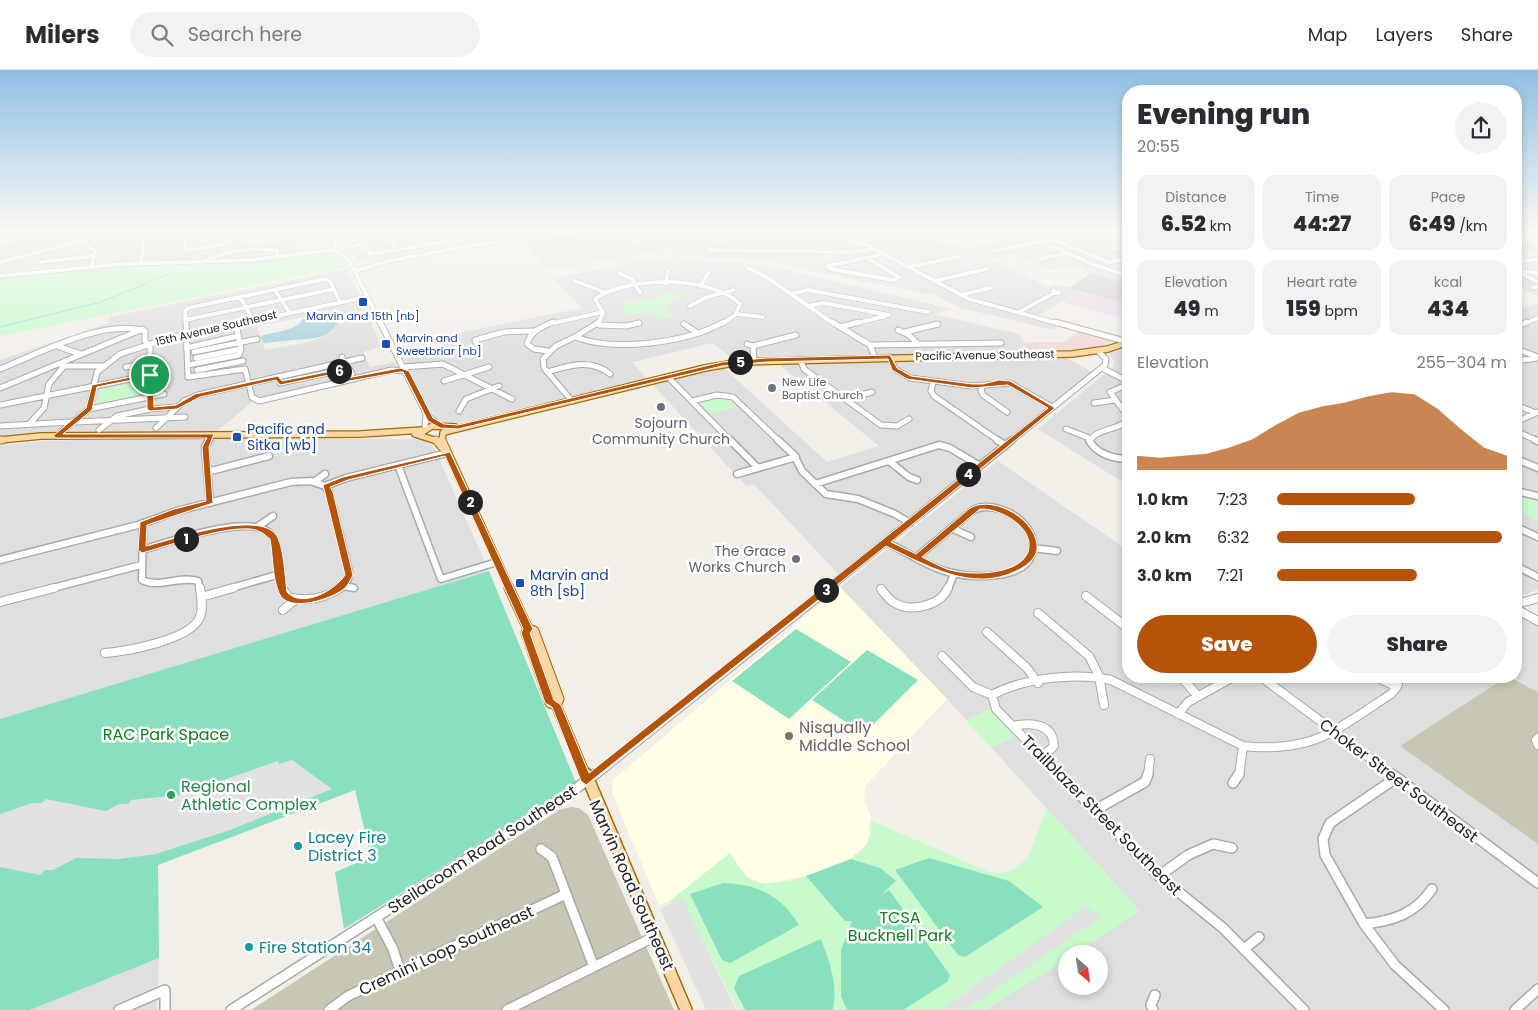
<!DOCTYPE html>
<html lang="en">
<head>
<meta charset="utf-8">
<style>
	body { margin:0; font-family:Poppins,sans-serif; background:#f2f2f3; color:#2b2b33; height:100vh; display:flex; flex-direction:column; font-size:19px; white-space:nowrap }
	* { box-sizing:border-box; margin:0 }
	p { font-size:16px; color:#7c7c81 }
	.icon { flex:none; width:28px; height:28px; fill:none; stroke:currentColor; stroke-width:2; stroke-linecap:round; stroke-linejoin:round }
	.map { position:relative; flex:1; overflow:hidden }
	.panel { position:absolute; left:1122px; top:15px; width:400px; height:598px; display:flex; flex-direction:column; background:#fff; border-radius:20px; box-shadow:0 2px 8px #0003 }
	.panel>* { flex:none }
	.needle { width:32px; rotate:151deg }
	.controls { position:absolute; left:1058px; top:875px; display:grid; gap:10px }
	.controls a { display:grid; place-items:center; width:50px; height:50px; border-radius:50%; background:#fff; box-shadow:0 2px 8px #0003; font-size:25px }
	.pin { position:absolute; display:grid; place-items:center; width:42px; height:42px; color:#fff; margin:-21px; border:2px solid #fff; border-radius:50%; box-shadow:0 1px 5px #0007 }
	.km { position:absolute; width:25px; height:25px; margin:-12px; border-radius:50%; background:#222; color:#fff; font-size:14px; line-height:25px; text-align:center }
	.round { display:grid; place-items:center; flex:none; width:52px; height:52px; border-radius:26px; background:#f2f2f3 }
	.head { display:flex; align-items:center; justify-content:space-between; height:85px; padding:0 15px }
	h1 { font-size:28px; font-weight:800; line-height:38px }
	.stats { display:grid; grid-template-columns:repeat(3,1fr); gap:8px; height:85px; padding:5px 15px }
	.stats div { display:grid; align-content:center; border-radius:12px; background:#f2f2f3; text-align:center }
	.stats b { font-size:21px; font-weight:800 }
	.stats small { font-size:14px; font-weight:400 }
	.stats p { font-size:14px }
	.chart { height:140px; padding:10px 15px }
	.chart p { display:flex; justify-content:space-between }
	.chart svg { width:100%; height:90px; margin-top:5px; fill:#b45309; opacity:.7 }
	.button { display:flex; gap:10px; margin-top:auto; padding:10px 15px }
	.button a { flex:1; height:58px; border-radius:30px; background:#b45309; color:#fff; font-size:20px; font-weight:800; line-height:58px; text-align:center }
	.button a+a { background:#f2f2f3; color:#2b2b33 }
	ul { padding:0 15px; list-style:none; font-size:16px }
	li { display:grid; grid-template-columns:80px 60px 1fr; align-items:center; height:38px }
	li i { height:12px; border-radius:6px; background:#b45309 }
	header { display:flex; align-items:center; gap:30px; box-sizing:border-box; height:70px; padding:0 25px; background:#fff; border-bottom:1px solid #e1e1e2 }
	header strong { font-size:24px }
	nav { display:flex; gap:28px; margin-inline-start:auto; font-size:18px }
	.search { width:350px; height:45px; background:#f2f2f3; display:flex; align-items:center; gap:12px; box-sizing:border-box; padding:0 18px; border-radius:28px; color:#7c7c81; font-size:19px }
	.map>svg:first-child { display:block }
</style>
</head>
<body>
<header>
<strong>Milers</strong>
<div class="search"><svg class="icon" aria-label="search" viewBox="0 0 24 24"><circle cx="10" cy="10" r="6"/><path d="M15 15l6 6"/></svg>Search here</div>
<nav><a>Map</a><a>Layers</a><a>Share</a></nav>
</header>
<div class="map">
<svg width="1538" height="940" viewBox="0 0 1538 940">
	<rect width="100%" height="100%" fill="#f2efe9"/>
	<path fill="#e0dfdf" fill-rule="evenodd" d="M0 160H126L118 166 152 160H244L247 176 288 170 299 173 303 183 264 188 163 191 166 188 46 197 0 203Z
		M360 160H546L491 167 363 192H357L348 167 355 161Z
		M1055 160H1080L1129 173V197L1115 200 1129 204V206L1122 212 1099 207 1074 196 1049 201 1014 184 992 189 1048 217 1055 214 1081 221 1037 246 969 226 852 166 897 164 967 177Z
		M553 166 837 168 862 175 968 230 1061 255 1053 260 961 238 935 225 802 199 776 191 682 185 673 178 548 200 518 169Z
		M1516 173 1538 179V226L1516 216Z
		M677 185 688 192 760 194 952 239 934 244 1019 264 1029 282 734 290 713 273 632 292 647 309 454 354 438 351 425 331 404 288 437 280 442 270 458 263 582 238 552 208Z
		M348 199 382 277 363 282 370 297 395 292 398 298 256 329 216 362H68L0 366V290L109 253V247ZM335 241 339 253 330 264 306 273 265 280 257 256Z
		M1538 233V285L1516 277V240Z
		M1129 278V416L1038 359 1113 297 1114 291 1108 283Z
		M1516 281 1538 288V504L1516 493Z
		M1063 286 1092 302 839 505 754 414 746 416 652 314 723 297 827 392 879 376 776 292Z
		M175 368 417 369 431 371 489 501 0 649V376L42 371Z
		M998 391 1129 481V606H1508L1401 676 1538 774V940H986L1066 889V916H1099V884H1074L1140 841 947 629 840 517Z
		M1516 499 1538 510V520L1516 527Z
		M1516 541 1538 553V622L1511 606H1516Z
		M159 888 157 940H30Z"/>
	<path fill="#f2dad9" d="M1080 260 1119 271 1091 279 1029 282 1024 272H1064Z"/>
	<path fill="#ebdbe8" d="M1081 221 1129 234V250L1062 232Z"/>
	<path fill="#ffffe5" d="M840 517 947 629 865 716 864 731 870 743 871 761 866 775 846 792 806 806 765 814 746 806 730 783 671 830 659 835 612 723 613 710Z"/>
	<path fill="#d0d0d0" d="M1091 203 1122 212 1129 207V234L1069 218Z"/>
	<path fill="#c7c7b4" d="M1508 606 1538 622V774L1400 676Z
		M571 737 579 738 588 745 674 940H251L559 740Z"/>
	<path fill="#c8facc" d="M1080 160H1129V173Z
		M341 179 349 196 0 266V207L119 195 252 191Z
		M661 223 686 224 664 237 675 246 664 248 644 242 627 246 623 232 651 231 660 227Z
		M146 311 147 326 96 336 100 320Z
		M721 327 727 328 737 337 711 344 699 332Z
		M1520 423 1538 428V452L1523 444Z
		M989 639 1015 667 992 678 966 650Z
		M1047 739 1140 841 1074 884H1066V889L986 940H738L700 865 690 869 671 830 730 783C737 793 743 807 755 812 777 820 852 796 866 776 871 768 871 758 870 750L989 802 1000 803 1011 801 1027 789Z"/>
	<path fill="#88e0be" d="M489 501 576 713 344 859 335 802 371 787 355 720 158 795 159 888 30 940H0V649Z
		M796 559 851 592 789 649 732 611Z
		M867 580 918 610 864 664 812 630Z
		M929 788 1009 811 1043 837 965 887 958 885 895 800Z
		M851 789 880 798 896 811 881 825 889 820 950 905 947 912 903 940H847L841 926V880L852 851H845L806 806Z
		M723 813C757 814 781 825 799 855L730 893 722 890 690 824Z
		M821 869C830 893 838 915 833 940H745L734 918 739 906Z"/>
	<path fill="#e2e2e2" d="M292 690 332 719 230 760 156 784 119 789 76 788 53 800H45L40 805 0 797V744L32 733H42L46 729 106 741 119 734H128L131 730 180 725 278 691 279 694Z
		M682 828 736 940H706L660 839Z
		M1086 836 1101 847 965 940H941Z"/>
	<path fill="#aad3df" d="M334 241 338 254 328 264 316 268 263 273 261 266C274 262 296 261 303 249Z"/>
	<g fill="none" stroke-linecap="round" stroke-linejoin="round">
		<path stroke="#aad3df" stroke-width="1" d="M895 160 918 168 953 169 1038 160
			M1119 160H1129
			M0 257 101 232 172 203"/>
		<g stroke="#a9a9a9" stroke-width="5">
			<path id="minor-far4" d="M184 160 185 179 188 180 228 174 230 172 228 160
				M380 160 360 164 370 184 516 160
				M384 160 396 181
				M410 160 421 176
				M436 160 445 171
				M633 164 632 168 642 176
				M141 167 144 169 141 193
				M185 168 240 160
				M1516 170 1538 163
				M0 172C29 168 71 160 95 181L92 196
				M1064 172 1097 165
				M1052 176 1092 194 1129 206
				M334 177 335 171 348 160
				M344 178 364 174
				M1114 178 1129 180
				M709 180 850 182 873 179
				M335 181 349 190 381 254
				M991 181 1052 170 1109 192
				M1041 189 1067 183
				M204 191C226 181 253 176 277 181V187
				M0 192 89 169 97 166 102 160
				M40 192 94 186
				M1516 192 1538 189
				M1106 193 1129 188
				M828 196 830 199 893 210 899 207 867 188
				M828 196 884 184
				M908 197 959 187
				M748 198 768 208 834 254
				M355 201 389 191 468 176 548 165 836 167 867 175 969 229 1060 254
				M1516 201 1538 212
				M1517 201 1538 203
				M619 203 632 209 640 223
				M0 206 122 194 251 190 332 180
				M575 211 604 222
				M934 211 987 199
				M666 214 668 201
				M700 216 709 202
				M1533 217H1538
				M275 220 289 242
				M1053 221 1059 223H1054Z
				M791 224 808 220 928 242
				M961 225 990 218
				M240 227 253 250
				M690 236 707 227 734 220
				M808 236 823 233 889 245
				M1019 242 1054 223
				M737 244 763 247
				M185 250 334 219
				M186 254 185 241 188 238 325 209 330 211 340 232
				M238 254 367 227
				M549 254 603 242
				M598 254 603 243 595 229C627 206 711 205 740 234L735 245 722 254
				M636 254 639 253
				M854 254 885 246
				M1524 254 1538 248"/>
		</g>
		<g stroke="#a9a9a9" stroke-width="7">
			<path id="minor-far3" d="M186 252 188 307 245 299 252 327 259 331 392 300 406 301
				M380 252 426 343 439 356
				M832 252 870 275 875 288
				M1055 252 1128 272
				M684 254 696 262
				M599 255 626 256 639 253
				M840 257 859 252
				M1516 257 1527 252
				M898 260 909 265 918 274
				M905 262 938 254
				M575 267C615 282 686 273 724 252
				M575 267 599 252
				M747 274 753 276 796 265
				M477 275 475 270 504 262 534 261
				M870 275 1001 273
				M753 276 754 290
				M59 277 81 284
				M186 278 238 266
				M1516 279 1538 287
				M548 281 534 279 527 274C531 261 541 257 553 252
				M194 282 257 269
				M342 287 346 299 350 300 352 304
				M890 287 895 299 910 308 972 316 1010 313 1052 337
				M196 288 241 279
				M800 289 804 299 881 355 897 356 909 349
				M1516 291 1537 288
				M188 295 239 285 241 279 236 254
				M62 296H102
				M126 297 151 293
				M404 297 443 294 512 329
				M1102 298 1129 312
				M0 299C38 284 104 248 145 261V271L150 278V339
				M197 300 243 291
				M547 302C569 296 590 288 610 304
				M668 307 731 371
				M444 311 489 297
				M933 312 931 321 934 326 999 371
				M280 313 346 299
				M1129 314 1110 322 1129 348
				M983 316 981 320 983 325 1007 342
				M0 318 143 259
				M846 329 872 322
				M572 331 544 298 543 289 556 276 575 267
				M692 331 717 325 733 327 779 371
				M1094 333 1115 330
				M0 335 150 305
				M1516 335 1536 343
				M89 339 164 324
				M459 341 466 329 499 316
				M76 352 185 347
				M1516 352 1538 342
				M29 354 44 338 49 314 64 296
				M0 356 71 352
				M156 358 184 331 198 325 362 288
				M425 359 426 343
				M1066 359 1089 368
				M99 360 117 346 150 339 177 337
				M1516 361 1538 371
				M61 362 89 339 97 302 120 284 169 268 244 252
				M208 371 211 366
				M1011 371 1105 295 1106 289 1098 281
				M1090 371C1096 358 1119 361 1129 349"/>
		</g>
		<g stroke="#a9a9a9" stroke-width="9">
			<path id="minor-far2" d="M209 370 205 377 210 433
				M730 370 758 398
				M778 370 794 385 802 401 826 424 858 429 895 444 910 453
				M997 370 1005 375
				M1089 370C1096 384 1114 389 1129 389
				M1535 370 1538 371
				M1516 389 1538 398
				M889 391 909 407 917 410
				M398 395 441 509 497 492
				M207 402 269 386
				M737 404 796 387
				M314 412 325 404
				M815 414 939 375 950 378 980 396
				M325 416 329 422 349 502 348 509 342 516
				M1516 421 1538 426
				M143 453 142 510C160 519 179 505 198 511L200 519
				M257 457 273 446
				M1516 457 1538 467
				M951 458 971 467
				M886 472C907 482 929 498 952 503 973 508 1024 510 1032 484 1041 454 997 428 973 440L917 487
				M1033 478 1057 481
				M142 480C166 473 256 440 272 466 282 480 277 503 283 519
				M0 490 138 455 177 441 291 412 311 411 325 416 346 408 447 383
				M1516 496 1538 507
				M49 519 141 495
				M228 519 280 504
				M338 519 342 516 354 518
				M827 519 1012 370
				M948 519 954 504"/>
		</g>
		<g stroke="#a9a9a9" stroke-width="10">
			<path id="minor-far1" d="M282 518 288 527C307 532 324 529 340 518
				M881 519C885 524 889 530 895 533 912 543 941 535 948 518
				M1086 526 1129 559
				M201 527 233 518
				M0 532 54 518
				M1516 534 1538 528
				M1516 539 1538 551
				M283 540 295 530
				M1038 543 1089 586 1099 606 1104 635
				M987 562 1027 598 1038 613
				M105 583C128 581 188 570 199 549 204 540 201 527 200 518
				M942 586 973 617 992 625
				M1180 606 1198 626
				M1260 606 1394 706
				M1374 606 1397 617
				M992 625C1024 608 1075 602 1111 610L1243 676C1266 679 1297 677 1319 668 1343 658 1369 638 1391 624L1397 617 1400 606
				M992 625 996 639 1061 706
				M1178 644 1188 632 1235 606
				M1013 656C1031 652 1053 653 1054 676L1043 686
				M1538 668 1536 670 1538 675
				M594 706 829 518
				M1148 706 1150 689
				M1239 706 1243 676"/>
		</g>
		<g stroke="#a9a9a9" stroke-width="12">
			<path id="minor" d="M1060 704 1159 806 1223 858 1304 940
				M1392 704 1538 813
				M1396 708 1330 753 1323 769 1325 785 1364 854 1395 895 1444 940
				M1233 713 1239 704
				M1095 740 1145 712 1148 704
				M541 779 552 787 594 897
				M1159 806 1188 785 1213 774 1232 778
				M376 847 393 879 400 901
				M1364 854C1393 851 1415 844 1432 819
				M1244 879 1259 867
				M119 940 165 920V940
				M231 940 569 724 595 704
				M329 940 348 926 566 824
				M507 940 654 867
				M1153 940 1151 935 1155 925
				M1515 940 1538 919"/>
		</g>
		<g stroke="#a06b00" stroke-width="5.5">
			<path id="major-far4" d="M1516 172 1538 178"/>
		</g>
		<g stroke="#a06b00" stroke-width="8">
			<path id="major-far3" d="M444 362 705 298 740 292 1072 284 1108 279 1129 272
				M421 363 432 356 455 357
				M415 364 437 371
				M0 370 41 366 360 364 423 360
				M442 371 443 363"/>
		</g>
		<g stroke="#a06b00" stroke-width="9">
			<path id="major-far2" d="M0 370H2
				M436 370 447 383
				M442 370 510 519"/>
		</g>
		<g stroke="#a06b00" stroke-width="11">
			<path id="major-far1" d="M509 518 528 559 534 561 559 629 556 635
				M528 559 526 563 550 633 556 635 586 706"/>
		</g>
		<g stroke="#a06b00" stroke-width="14">
			<path id="major" d="M586 704 686 940"/>
		</g>
		<use href="#minor-far4" stroke="#fff" stroke-width="4"/>
		<use href="#minor-far3" stroke="#fff" stroke-width="5"/>
		<use href="#minor-far2" stroke="#fff" stroke-width="6"/>
		<use href="#minor-far1" stroke="#fff" stroke-width="8"/>
		<use href="#minor" stroke="#fff" stroke-width="9"/>
		<use href="#major-far4" stroke="#fcd6a4" stroke-width="4.5"/>
		<use href="#major-far3" stroke="#fcd6a4" stroke-width="5.5"/>
		<use href="#major-far2" stroke="#fcd6a4" stroke-width="7"/>
		<use href="#major-far1" stroke="#fcd6a4" stroke-width="9"/>
		<use href="#major" stroke="#fcd6a4" stroke-width="11"/>
	</g>
	<linearGradient id="sky" x2="0" y2="1"><stop stop-color="#8fc0e4"/><stop offset="0.55" stop-color="#f9f8f5"/><stop offset="1" stop-color="#f9f8f5" stop-opacity="0"/></linearGradient>
	<rect width="1538" height="291" fill="url(#sky)"/>
	<path fill="#b45309" stroke="#fff" fill-rule="evenodd" d="M890 285 897 298 911 306 972 314H983L999 310 1010 311 1055 338 891 472 916 484 970 438C994 424 1040 451 1037 480 1035 490 1025 497 1016 501 972 523 926 495 886 476L586 715 581 711 552 637 545 633 521 563 523 559 445 386 348 410 330 417 333 422 353 505C351 509 348 515 345 518 333 529 287 544 279 523 272 507 273 485 270 469 263 463 259 460 250 459 221 457 171 475 142 483L138 480 140 452 174 439 206 431 202 377 207 368H56L53 366 86 338 92 315 150 303 153 305 154 337 176 335 195 324 278 306 282 311 341 299 347 308 400 298 409 301 433 348 444 354 458 355 722 292 766 288ZM888 289 892 300 907 309 972 318 1008 315 1048 338 589 703 561 635 554 630 530 563 533 559 450 382 343 407 323 415 345 505C335 520 303 539 287 522 285 507 284 481 278 468 264 437 172 470 146 476L147 455 213 433 209 377 214 364H63L92 340 97 317 147 307V339L150 341 177 339 200 327 276 310 280 315 339 303 344 312 400 302H403L428 351 440 358 458 359 722 296 766 292ZM980 439C999 438 1036 457 1028 482 1019 506 967 506 947 499 939 496 930 491 922 487Z"/>
	<g fill="#1a4fb4" stroke="#fff" stroke-width="2">
		<rect x="358" y="227" width="10" height="10" rx="2.5"/>
		<rect x="381" y="269" width="10" height="10" rx="2.5"/>
		<rect x="232" y="362" width="10" height="10" rx="2.5"/>
		<rect x="515" y="508" width="10" height="10" rx="2.5"/>
	</g>
	<g fill="#6b7280" stroke="#fff" stroke-width="2">
		<circle cx="772" cy="318" r="5"/>
		<circle cx="661" cy="337" r="5"/>
		<circle cx="796" cy="489" r="5"/>
	</g>
	<circle fill="#8d6e63" stroke="#fff" stroke-width="2" cx="789" cy="666" r="5"/>
	<circle fill="#2e9e5b" stroke="#fff" stroke-width="2" cx="171" cy="725" r="5"/>
	<g fill="#0f9aa8" stroke="#fff" stroke-width="2">
		<circle cx="298" cy="776" r="5"/>
		<circle cx="249" cy="877" r="5"/>
	</g>
	<g text-anchor="middle" stroke-width="5" stroke-linejoin="round" paint-order="stroke">
		<g font-size="11" fill="#164399" stroke="#fff">
			<text x="363" y="250">Marvin and 15th [nb]</text>
			<text x="396" y="272" text-anchor="start">Marvin and<tspan x="396" dy="13">Sweetbriar [nb]</tspan></text>
		</g>
		<g font-size="11" fill="#222" stroke="#fff">
			<text transform="translate(216 258) rotate(-13)" y="4">15th Avenue Southeast</text>
			<text transform="translate(985 285) rotate(-1)" y="4">Pacific Avenue Southeast</text>
		</g>
		<g font-size="11" fill="#5b616d" stroke="#fff" text-anchor="start">
			<text x="782" y="316">New Life<tspan x="782" dy="13">Baptist Church</tspan></text>
		</g>
		<g font-size="14" fill="#5b616d" stroke="#fff">
			<text x="661" y="358">Sojourn<tspan x="661" dy="16">Community Church</tspan></text>
			<text x="786" y="486" text-anchor="end">The Grace<tspan x="786" dy="16">Works Church</tspan></text>
		</g>
		<g font-size="14" fill="#164399" stroke="#fff" text-anchor="start">
			<text x="247" y="364">Pacific and<tspan x="247" dy="16">Sitka [wb]</tspan></text>
			<text x="530" y="510">Marvin and<tspan x="530" dy="16">8th [sb]</tspan></text>
		</g>
		<g font-size="16" fill="#785e54" stroke="#fff" text-anchor="start">
			<text x="799" y="663">Nisqually<tspan x="799" dy="18">Middle School</tspan></text>
		</g>
		<g font-size="16" fill="#0c8416" stroke="#fff">
			<text x="166" y="670">RAC Park Space</text>
			<text x="900" y="853">TCSA<tspan x="900" dy="18">Bucknell Park</tspan></text>
		</g>
		<g font-size="16" fill="#222" stroke="#fff">
			<text transform="translate(1399 710) rotate(37)" y="6">Choker Street Southeast</text>
			<text transform="translate(1102 745) rotate(45)" y="6">Trailblazer Street Southeast</text>
			<text transform="translate(482 779) rotate(-33)" y="6">Steilacoom Road Southeast</text>
			<text transform="translate(632 815) rotate(66)" y="6">Marvin Road Southeast</text>
			<text transform="translate(446 880) rotate(-25)" y="6">Cremini Loop Southeast</text>
		</g>
		<g font-size="16" fill="#27864d" stroke="#fff" text-anchor="start">
			<text x="181" y="722">Regional<tspan x="181" dy="18">Athletic Complex</tspan></text>
		</g>
		<g font-size="16" fill="#0d838f" stroke="#fff" text-anchor="start">
			<text x="308" y="773">Lacey Fire<tspan x="308" dy="18">District 3</tspan></text>
			<text x="259" y="883">Fire Station 34</text>
		</g>
	</g>
</svg>
<div class="controls">
<a><svg class="needle" viewBox="-14 -14 28 28"><path d="M0-13l5 13h-10z" fill="#e53935"/><path d="M0 13l5-13h-10z" fill="#7c7c81"/></svg></a>
</div>
<div class="pin" style="left:150px;top:305px;background:#1e9e55"><svg class="icon" aria-label="arrive" viewBox="0 0 24 24"><path d="M6 21V4h12l-3 4 3 4H6"/></svg></div>
<b class="km" style="left:186px;top:469px">1</b>
<b class="km" style="left:470px;top:432px">2</b>
<b class="km" style="left:826px;top:520px">3</b>
<b class="km" style="left:968px;top:404px">4</b>
<b class="km" style="left:740px;top:292px">5</b>
<b class="km" style="left:339px;top:301px">6</b>
<section class="panel">
<div class="head"><div><h1>Evening run</h1><p>20:55</p></div><a class="round"><svg class="icon" aria-label="share" viewBox="0 0 24 24"><path d="M12 15V3M7 8l5-5 5 5M5 13v7h14v-7"/></svg></a></div>
<div class="stats">
<div><p>Distance</p><b>6.52<small> km</small></b></div>
<div><p>Time</p><b>44:27</b></div>
<div><p>Pace</p><b>6:49<small> /km</small></b></div>
</div>
<div class="stats">
<div><p>Elevation</p><b>49<small> m</small></b></div>
<div><p>Heart rate</p><b>159<small> bpm</small></b></div>
<div><p>kcal</p><b>434</b></div>
</div>
<div class="chart"><p><span>Elevation</span>255–304 m</p>
<svg viewBox="0 0 160 44" preserveAspectRatio="none"><path d="M0 44V37L10 38L20 37L30 36L40 33L50 29L60 22L70 16L80 13L90 11L100 8L110 6L120 7L130 14L140 24L150 33L160 37V44z"/></svg>
</div>
<ul>
<li><b>1.0 km</b>7:23<i style="width:60%"></i></li>
<li><b>2.0 km</b>6:32<i style="width:98%"></i></li>
<li><b>3.0 km</b>7:21<i style="width:61%"></i></li>
</ul>
<div class="button"><a>Save</a><a>Share</a></div>
</section>
</div>
</body>
</html>
